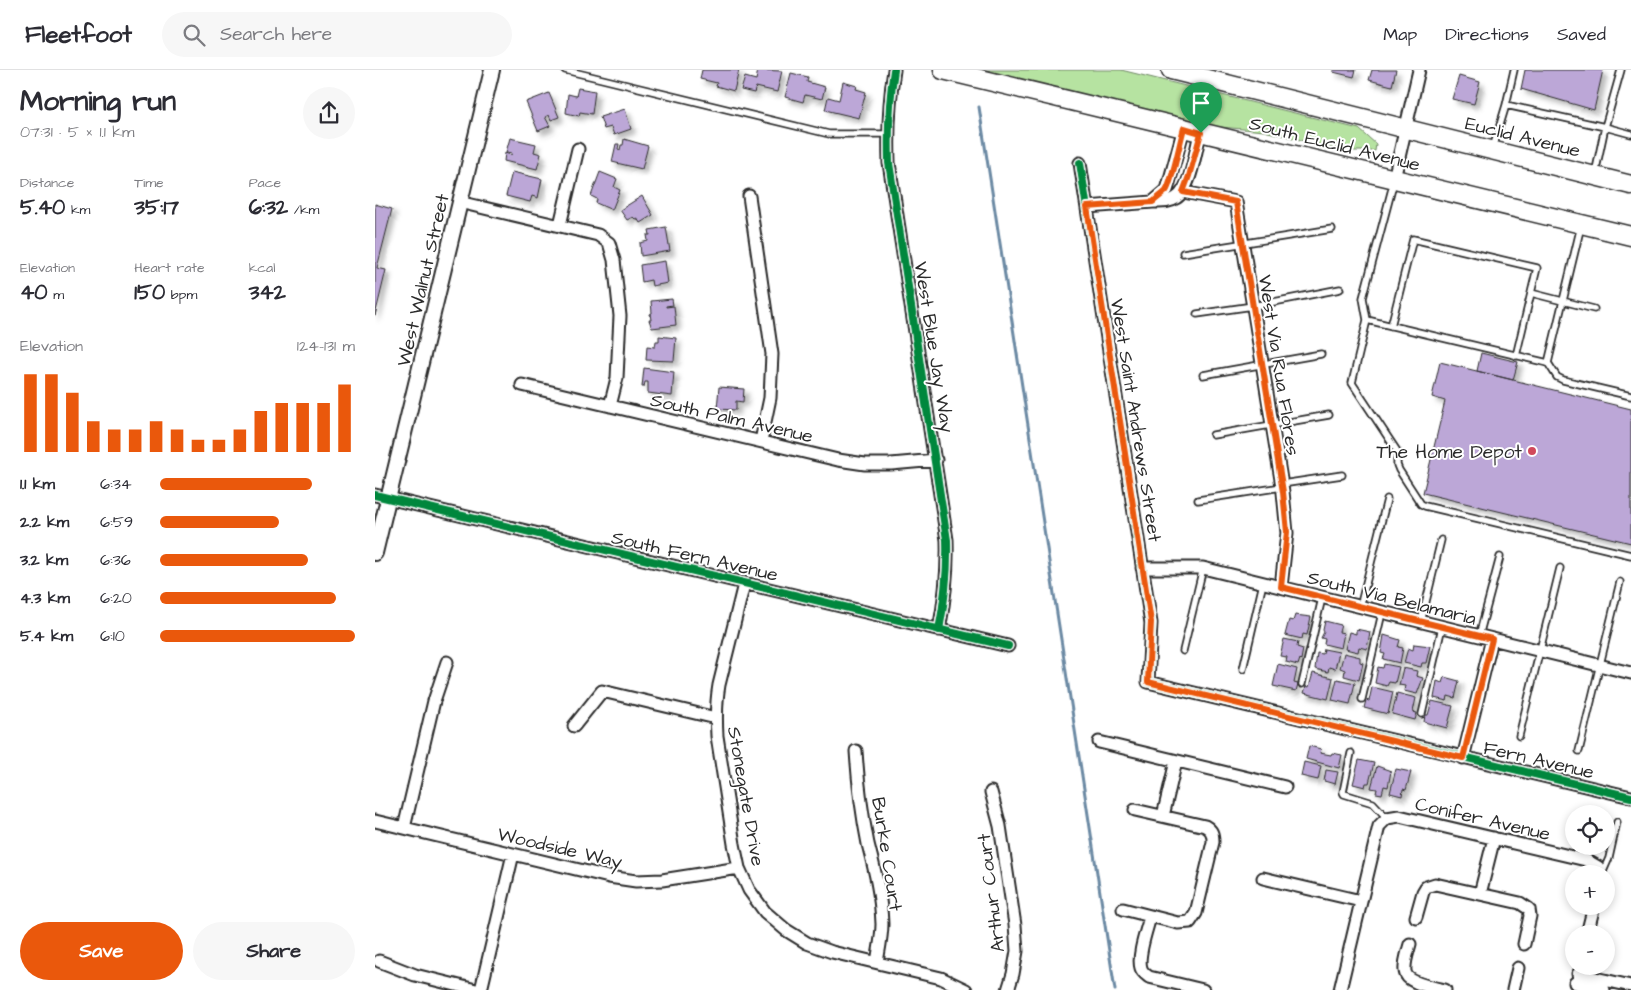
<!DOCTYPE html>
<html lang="en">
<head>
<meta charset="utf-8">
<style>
	body { margin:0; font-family:"Architects Daughter",sans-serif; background:#f7f7f7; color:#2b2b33; height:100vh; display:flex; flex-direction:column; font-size:19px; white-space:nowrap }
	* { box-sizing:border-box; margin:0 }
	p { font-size:16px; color:#7c7c81 }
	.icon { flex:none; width:28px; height:28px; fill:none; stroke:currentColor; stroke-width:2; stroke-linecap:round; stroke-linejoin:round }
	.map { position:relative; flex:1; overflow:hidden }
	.details { display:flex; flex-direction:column; background:#fff; width:375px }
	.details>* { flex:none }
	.controls { position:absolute; left:1190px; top:735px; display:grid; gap:10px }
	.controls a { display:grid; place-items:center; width:50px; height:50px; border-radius:50%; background:#fff; box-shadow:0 2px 8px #0003; font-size:25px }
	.pin { position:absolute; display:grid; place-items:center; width:42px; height:42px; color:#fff; margin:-51px -21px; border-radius:50% 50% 50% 0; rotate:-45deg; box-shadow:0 0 5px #0007 }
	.pin .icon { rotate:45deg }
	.round { display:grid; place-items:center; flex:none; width:52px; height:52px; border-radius:26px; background:#f7f7f7 }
	.overview { display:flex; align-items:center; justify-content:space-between; height:85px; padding:0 20px }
	h1 { font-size:28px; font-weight:700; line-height:38px }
	.stats { display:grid; grid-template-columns:repeat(3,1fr); gap:8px; height:85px; padding:5px 20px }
	.stats div { display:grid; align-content:center }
	.stats b { font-size:21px; font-weight:700 }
	.stats small { font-size:14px; font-weight:400 }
	.stats p { font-size:14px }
	.chart { height:140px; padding:10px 20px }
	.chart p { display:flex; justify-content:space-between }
	.chart svg { width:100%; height:90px; margin-top:5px; stroke:#ea580c; stroke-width:6 }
	.primary-button { display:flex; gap:10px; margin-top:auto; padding:10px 20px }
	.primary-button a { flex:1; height:58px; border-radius:30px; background:#ea580c; color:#fff; font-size:20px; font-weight:700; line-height:58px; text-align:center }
	.primary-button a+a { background:#f7f7f7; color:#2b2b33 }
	ul { padding:0 20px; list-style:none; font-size:16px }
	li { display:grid; grid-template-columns:80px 60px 1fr; align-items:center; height:38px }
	li i { height:12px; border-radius:6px; background:#ea580c }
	header { display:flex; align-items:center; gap:30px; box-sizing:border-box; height:70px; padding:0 25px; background:#fff; border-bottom:1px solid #e1e1e2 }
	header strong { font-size:24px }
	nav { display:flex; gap:28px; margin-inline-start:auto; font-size:18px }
	.search { width:350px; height:45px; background:#f7f7f7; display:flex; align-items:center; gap:12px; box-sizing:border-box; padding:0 18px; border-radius:28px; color:#7c7c81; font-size:19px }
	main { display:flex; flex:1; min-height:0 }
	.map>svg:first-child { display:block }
</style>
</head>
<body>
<header>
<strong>Fleetfoot</strong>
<div class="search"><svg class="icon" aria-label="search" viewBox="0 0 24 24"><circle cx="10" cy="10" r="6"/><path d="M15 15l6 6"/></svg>Search here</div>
<nav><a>Map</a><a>Directions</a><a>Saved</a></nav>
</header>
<main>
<section class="details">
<div class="overview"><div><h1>Morning run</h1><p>07:31 · 5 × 1.1 km</p></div><a class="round"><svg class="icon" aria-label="share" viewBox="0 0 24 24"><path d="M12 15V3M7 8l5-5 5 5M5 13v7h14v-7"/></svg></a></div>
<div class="stats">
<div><p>Distance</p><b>5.40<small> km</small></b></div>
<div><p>Time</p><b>35:17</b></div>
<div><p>Pace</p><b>6:32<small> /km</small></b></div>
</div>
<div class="stats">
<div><p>Elevation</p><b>40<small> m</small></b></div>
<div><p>Heart rate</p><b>150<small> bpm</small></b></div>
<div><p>kcal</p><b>342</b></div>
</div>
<div class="chart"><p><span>Elevation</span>124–131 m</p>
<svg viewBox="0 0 160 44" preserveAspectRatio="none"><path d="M5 44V6M15 44V6M25 44V15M35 44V29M45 44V33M55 44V33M65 44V29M75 44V33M85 44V38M95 44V38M105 44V33M115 44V24M125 44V20M135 44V20M145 44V20M155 44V11"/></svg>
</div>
<ul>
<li><b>1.1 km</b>6:34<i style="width:78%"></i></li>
<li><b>2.2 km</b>6:59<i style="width:61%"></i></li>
<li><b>3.2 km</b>6:36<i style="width:76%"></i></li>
<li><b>4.3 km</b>6:20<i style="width:90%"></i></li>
<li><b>5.4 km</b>6:10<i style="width:100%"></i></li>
</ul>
<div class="primary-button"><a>Save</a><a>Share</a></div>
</section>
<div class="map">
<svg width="1256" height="920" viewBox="0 0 1256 920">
	<defs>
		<filter id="shadow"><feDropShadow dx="4.5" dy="4.5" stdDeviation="2.5" flood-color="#0004"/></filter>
	</defs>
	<rect width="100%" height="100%" fill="#fff"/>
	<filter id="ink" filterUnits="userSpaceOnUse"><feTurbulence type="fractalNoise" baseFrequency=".02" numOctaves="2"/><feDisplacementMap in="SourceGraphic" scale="10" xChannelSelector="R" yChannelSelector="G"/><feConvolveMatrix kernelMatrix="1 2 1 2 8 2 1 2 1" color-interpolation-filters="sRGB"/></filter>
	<g filter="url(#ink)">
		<path fill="#b6e3a1" stroke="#708766" d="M606 0H746L984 59 1001 74 1000 81H971L889 61 835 56Z"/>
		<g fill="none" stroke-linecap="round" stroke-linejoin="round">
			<path stroke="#6c8aa4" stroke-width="3" d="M604 37 740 920"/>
		</g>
		<path fill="#bca7d7" stroke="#2b2b2b" filter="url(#shadow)" d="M327 0H364L359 21 341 16 342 13 325 9Z
			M383 0 407 1 402 22 381 17 379 23 366 20 370 7 381 10Z
			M958 0H981L979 7 958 2Z
			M997 0H1021L1017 16 994 10Z
			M1150 0H1228L1219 40 1146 19Z
			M416 3 433 7 432 12 450 17 447 29 430 25 428 32 410 27Z
			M1084 6 1105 12 1099 34 1077 29Z
			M468 12 482 16 481 19 491 22 484 48 450 40 453 27 464 30Z
			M203 18 220 21 217 44 205 42 204 46 191 43 193 24 201 26Z
			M174 23 184 47 176 50 174 45 170 47 175 56 163 61 151 32Z
			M250 39 256 59 239 65 236 57 229 59 225 47Z
			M135 68 161 74 159 82 166 84 162 99 129 91 130 83 136 85 137 83 131 82Z
			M249 69 273 76 267 99 237 92 241 74H244L243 79 245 80 246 75H248Z
			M137 102 167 109 163 128 157 126 155 132 131 126Z
			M225 102 242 109 239 117 245 120 237 140 221 133 222 129 216 126Z
			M267 126 278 145 265 153 262 148 260 149 258 147 252 150 245 140Z
			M0 134 17 139 2 198 11 200 0 246Z
			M291 157 295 181 266 186 265 173 273 171 272 165H275L274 160Z
			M290 191 293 213 277 216 276 210 267 212 265 195Z
			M297 229 298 235 291 236V237L299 236 301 255 277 258 274 250H276L275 244 277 243 276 231Z
			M284 266 301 268 299 291 271 290 272 276 280 277 281 271H284Z
			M1106 283 1143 292 1138 310 1102 301Z
			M1065 292 1256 339V473L1048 423 1070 331 1057 327Z
			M269 298 299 302 297 326 273 323V312H270L269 317H267Z
			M344 317 369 319 368 332 361 331V340L342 339Z
			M920 545 936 547 932 565 928 564 927 569 910 565 914 550 918 551Z
			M950 551 966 555 964 562 969 563 966 578 949 574 950 569 946 568 949 562 948 560Z
			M981 559 995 562 992 579 984 577 983 582 970 579 974 562 981 564Z
			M1009 565 1025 570 1023 577 1028 578 1025 593 1008 589 1010 584 1006 583Z
			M909 569 923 572 922 577 928 579 926 590 925 589 923 595 911 592 912 587 905 586Z
			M1039 574 1055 576 1051 593H1047L1046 597 1029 593 1033 578 1038 580Z
			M949 579 964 582 960 599 954 597 953 602 940 599 942 583 948 584Z
			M969 583 985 587V592L988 593 984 610 969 606 970 600 965 598Z
			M903 594 922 599 919 613 923 614 921 621 898 616Z
			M1009 594 1024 597 1020 613 1014 612 1012 616 1000 613 1003 597 1008 598Z
			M1028 598 1042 601 1041 606 1048 608 1042 624 1029 621 1030 616 1024 615Z
			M938 603 958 608 953 629 929 623 931 616 934 617Z
			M1069 607 1084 611 1080 628 1073 626 1072 631 1059 628 1062 611 1067 613Z
			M962 609 980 613 975 634 957 630Z
			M997 617 1018 622 1013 644 989 638 991 630 994 631Z
			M1022 623 1041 628 1038 642 1042 643 1040 650 1017 644Z
			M1057 631 1078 636 1072 658 1049 652 1050 645H1053Z
			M934 676 946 679 945 683 956 685 957 683 967 685 964 698 931 689Z
			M984 690 999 693 994 713H991L990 717 978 714Z
			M929 692 946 696 943 710 926 706Z
			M1002 696 1016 701 1013 717 1009 716 1007 724 1001 723 1002 719 996 718Z
			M1021 699 1036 702 1031 720 1028 719 1027 726 1015 723Z
			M951 700 963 702 960 714 949 711Z"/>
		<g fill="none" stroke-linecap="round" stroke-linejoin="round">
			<g stroke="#2b2b2b" stroke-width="9">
				<path id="service" d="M190 0 454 64H513
					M1139 0 1131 35 1230 57 1220 104
					M1246 0 1230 57 1256 64
					M1118 78 1131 35
					M1019 111 988 228 992 250 977 313 1024 384
					M808 183 957 159
					M1156 223 1219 239
					M822 244 878 236 965 219
					M992 250 1173 293 1182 307 1188 310 1256 326
					M1016 256 1038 169 1162 198 1141 286
					M1173 293 1206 156
					M828 305 946 284
					M838 365 954 345
					M1022 389V395L1024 400 1046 434 1050 436 1256 485
					M907 414 967 405
					M823 430 907 417
					M985 537 1012 429
					M1046 552 1066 470
					M1104 566 1125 487
					M808 581 828 498
					M868 599 888 513
					M927 614 947 528
					M987 629 1007 543
					M1047 644 1067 557
					M1144 666 1185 498
					M1204 681 1245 512
					M976 683 968 722 969 724 998 733 1012 748
					M1227 804 1234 788 1242 752"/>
			</g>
			<g stroke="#2b2b2b" stroke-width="15">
				<path id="minor" d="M519 0C514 31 513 61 514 93L572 470C573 502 570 529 564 560
					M705 93 776 553 773 612 1256 727
					M1019 109 1044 0
					M808 122 861 132 908 422 912 463 906 517
					M374 126 397 284 395 328 386 371
					M84 132 223 165 234 173 239 190 245 246 242 308 235 336
					M778 132 792 120 809 58
					M712 137 778 132C786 132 794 133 801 128 816 119 821 79 825 63
					M185 155 203 79
					M147 315 463 390 490 394H516L561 390
					M0 425 633 576
					M767 498H828L1256 603
					M369 514 344 615C341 632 341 649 342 666L359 774 364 798 374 820 390 842 411 860 432 873 457 882 566 908 591 920
					M199 656 227 621 341 648
					M724 672 910 717
					M481 681C483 712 487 744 493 774 500 801 506 825 507 854 507 866 504 880 502 892
					M1088 688 1117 569
					M616 722 625 756 640 855 642 881 638 904 633 920
					M788 746 801 691
					M0 751 234 807 261 811 287 810 364 798
					M29 758 59 631 72 592
					M888 808 986 831
					M1105 824 1119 768
					M748 839 803 853 815 852 821 843 838 772C838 764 837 760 830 756L760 740
					M775 847C772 859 762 886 766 898 767 902 770 904 774 907L828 920
					M1041 847 1048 822 1051 817 1060 814 1145 833 1154 839 1155 846 1149 874
					M1212 864 1219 836
					M1035 874C1033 882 1029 892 1030 901 1031 914 1059 917 1070 920
					M4 891 40 905 101 920
					M1203 904 1256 916
					M1200 913 1229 920
					M106 920 138 784
					M965 920 1004 756 1012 748 1024 746 1211 790 1223 797 1225 804
					M1138 920 1143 898"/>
			</g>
			<g stroke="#2b2b2b" stroke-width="18">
				<path id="tertiary" d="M0 483 117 0"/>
			</g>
			<g stroke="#2b2b2b" stroke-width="21">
				<path id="primary" d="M568 0 1256 166
					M796 0 1256 115"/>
			</g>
			<use href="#service" stroke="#fff" stroke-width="5.5"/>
			<use href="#minor" stroke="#fff" stroke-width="11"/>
			<use href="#tertiary" stroke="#fff" stroke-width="14"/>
			<use href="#primary" stroke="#fff" stroke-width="18"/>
			<g stroke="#fff" stroke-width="11">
				<path id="cycleway" d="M519 0C514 31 513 61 514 93L572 470C573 502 570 529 564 560
					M705 93 776 553 773 612 1256 727
					M0 425 633 576"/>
			</g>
			<use href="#cycleway" stroke="#00873e" stroke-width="8"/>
		</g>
	</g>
	<g fill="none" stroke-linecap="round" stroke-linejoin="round" filter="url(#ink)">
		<g stroke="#fff" stroke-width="10">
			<path id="route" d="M809 58 826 63 814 106 808 122 861 132 908 422 912 462 906 517 1117 569 1088 688 773 612 776 552 712 137 778 132C782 128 787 125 791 121 797 113 805 71 809 58Z"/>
		</g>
		<use href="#route" stroke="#ea580c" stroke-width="6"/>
	</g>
	<circle fill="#d1495b" stroke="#fff" stroke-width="2" cx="1157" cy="381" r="5"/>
	<g text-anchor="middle" stroke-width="4" stroke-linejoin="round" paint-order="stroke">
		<g font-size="19" fill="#2b2b2b" stroke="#fff">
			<text transform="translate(1148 66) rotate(14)" y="7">Euclid Avenue</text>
			<text transform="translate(960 73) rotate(14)" y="7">South Euclid Avenue</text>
			<text transform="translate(47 210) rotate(-77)" y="7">West Walnut Street</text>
			<text transform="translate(560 277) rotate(81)" y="7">West Blue Jay Way</text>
			<text transform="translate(905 295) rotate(81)" y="7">West Via Rua Flores</text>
			<text transform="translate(357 347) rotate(13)" y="7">South Palm Avenue</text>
			<text transform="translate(762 350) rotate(81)" y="7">West Saint Andrews Street</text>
			<text transform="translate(320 485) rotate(13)" y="7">South Fern Avenue</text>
			<text transform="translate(1017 527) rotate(14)" y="7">South Via Belamaria</text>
			<text transform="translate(1164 689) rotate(13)" y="7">Fern Avenue</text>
			<text transform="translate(372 726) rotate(80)" y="7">Stonegate Drive</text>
			<text transform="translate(1108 748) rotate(13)" y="7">Conifer Avenue</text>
			<text transform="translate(185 777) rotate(13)" y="7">Woodside Way</text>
			<text transform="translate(513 784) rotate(81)" y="7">Burke Court</text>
			<text transform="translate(615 823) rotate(-97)" y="7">Arthur Court</text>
		</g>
		<g font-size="19" fill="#2b2b2b" stroke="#fff" text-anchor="end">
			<text x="1147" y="388">The Home Depot</text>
		</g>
	</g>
</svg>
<div class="controls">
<a><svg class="icon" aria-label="locate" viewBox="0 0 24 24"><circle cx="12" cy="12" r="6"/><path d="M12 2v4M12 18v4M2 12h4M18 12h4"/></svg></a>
<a>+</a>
<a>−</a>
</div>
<div class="pin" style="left:826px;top:63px;background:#1e9e55"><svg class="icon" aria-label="arrive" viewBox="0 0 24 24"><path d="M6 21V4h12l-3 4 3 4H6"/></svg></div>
</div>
</main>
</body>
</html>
